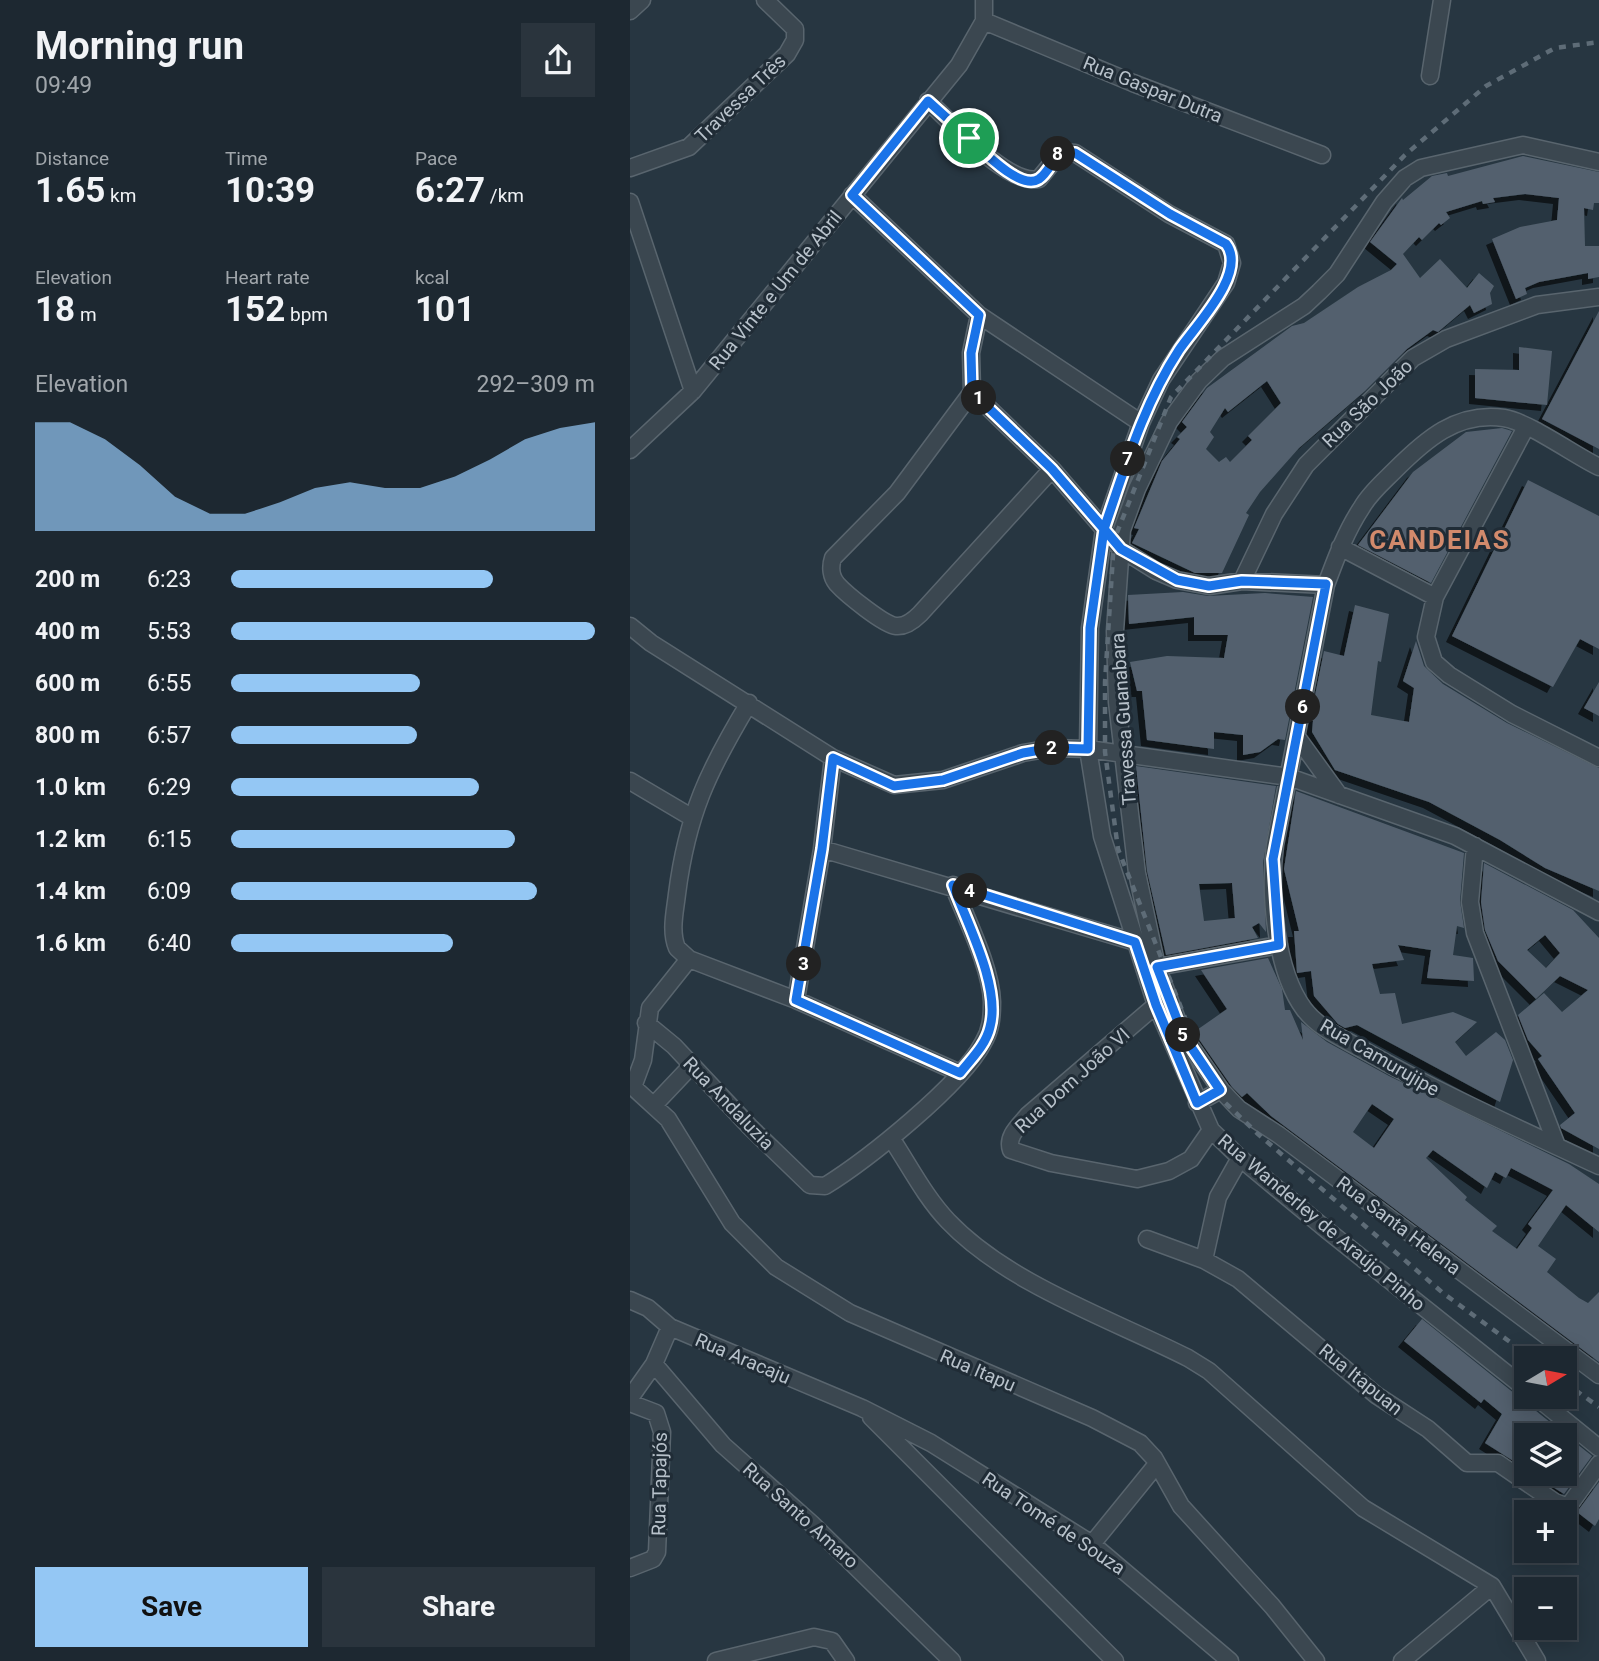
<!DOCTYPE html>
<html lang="en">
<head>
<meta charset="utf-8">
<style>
	body { margin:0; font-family:Roboto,sans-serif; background:#2a343d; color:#f1f3f6; height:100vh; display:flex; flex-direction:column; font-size:26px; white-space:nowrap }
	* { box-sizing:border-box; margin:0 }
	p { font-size:23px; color:#a0a6ab }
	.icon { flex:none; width:38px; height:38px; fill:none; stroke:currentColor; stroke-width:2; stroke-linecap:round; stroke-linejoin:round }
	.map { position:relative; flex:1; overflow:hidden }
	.details { display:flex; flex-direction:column; background:#1d2831; width:630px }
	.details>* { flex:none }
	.needle { width:46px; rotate:80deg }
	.buttons { position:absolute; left:884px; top:1346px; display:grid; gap:14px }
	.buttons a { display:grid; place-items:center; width:63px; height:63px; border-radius:0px; background:#1d2831; box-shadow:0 4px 18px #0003,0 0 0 2px #3b444d; font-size:35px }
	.pin { position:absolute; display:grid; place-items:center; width:60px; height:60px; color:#fff; margin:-30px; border:4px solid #fff; border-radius:50%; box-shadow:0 2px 7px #0007 }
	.km { position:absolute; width:35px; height:35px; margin:-18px; border-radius:50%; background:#222; color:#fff; font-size:19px; line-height:35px; text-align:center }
	.round { display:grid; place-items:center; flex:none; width:74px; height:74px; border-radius:0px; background:#2a343d }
	.headline { display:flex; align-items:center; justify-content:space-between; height:119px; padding:0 35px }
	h1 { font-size:38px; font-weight:700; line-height:52px }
	.stats { display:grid; grid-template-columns:repeat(3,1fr); gap:10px; height:119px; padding:7px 35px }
	.stats div { display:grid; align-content:center }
	.stats b { font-size:35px; font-weight:700 }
	.stats small { font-size:19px; font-weight:400 }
	.stats p { font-size:19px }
	.chart { height:196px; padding:14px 35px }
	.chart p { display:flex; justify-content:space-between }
	.chart svg { width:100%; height:126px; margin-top:7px; fill:#94c7f4; opacity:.7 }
	.action { display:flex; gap:14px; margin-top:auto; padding:14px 35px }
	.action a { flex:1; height:80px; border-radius:0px; background:#94c7f4; color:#111; font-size:28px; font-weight:700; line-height:80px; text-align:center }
	.action a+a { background:#2a343d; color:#f1f3f6 }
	ul { padding:0 35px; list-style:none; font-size:23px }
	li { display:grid; grid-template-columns:112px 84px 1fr; align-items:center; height:52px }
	li i { height:18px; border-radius:9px; background:#94c7f4 }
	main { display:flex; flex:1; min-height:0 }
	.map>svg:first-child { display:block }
</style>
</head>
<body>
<main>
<section class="details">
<div class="headline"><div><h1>Morning run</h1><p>09:49</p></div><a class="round"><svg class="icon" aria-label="share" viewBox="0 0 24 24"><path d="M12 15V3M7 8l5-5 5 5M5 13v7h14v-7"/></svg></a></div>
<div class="stats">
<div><p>Distance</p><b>1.65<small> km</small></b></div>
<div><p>Time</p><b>10:39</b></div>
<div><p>Pace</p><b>6:27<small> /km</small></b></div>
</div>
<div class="stats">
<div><p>Elevation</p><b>18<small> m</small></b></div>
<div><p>Heart rate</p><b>152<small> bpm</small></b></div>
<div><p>kcal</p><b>101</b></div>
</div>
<div class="chart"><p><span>Elevation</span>292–309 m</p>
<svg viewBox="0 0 160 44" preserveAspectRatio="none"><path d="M0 44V6L10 6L20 12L30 21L40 32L50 38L60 38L70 34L80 29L90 27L100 29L110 29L120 25L130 19L140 12L150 8L160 6V44z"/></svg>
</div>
<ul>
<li><b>200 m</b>6:23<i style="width:72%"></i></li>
<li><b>400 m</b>5:53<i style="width:100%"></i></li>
<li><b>600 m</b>6:55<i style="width:52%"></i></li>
<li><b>800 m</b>6:57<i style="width:51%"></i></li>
<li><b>1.0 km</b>6:29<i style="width:68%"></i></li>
<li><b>1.2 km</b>6:15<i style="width:78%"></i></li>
<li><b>1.4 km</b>6:09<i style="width:84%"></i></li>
<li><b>1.6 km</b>6:40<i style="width:61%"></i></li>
</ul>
<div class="action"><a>Save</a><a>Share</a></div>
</section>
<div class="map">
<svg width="969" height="1661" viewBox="0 0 969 1661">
	<defs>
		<filter id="shadow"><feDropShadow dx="-6" dy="6" stdDeviation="0" flood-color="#0009"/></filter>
	</defs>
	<rect width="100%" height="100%" fill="#273641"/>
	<path fill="#53616e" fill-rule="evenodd" filter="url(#shadow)" d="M893 156 969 172V203H964L963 210 954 208 955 246H969V277L958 279V273L909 282 895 288 897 294 886 299 862 239 890 227 927 220 929 198 895 194 863 198 865 202 853 204 852 201 816 212 820 218 811 225 809 223 792 240 789 237 773 254 790 278 810 259 837 288 849 273 864 286 860 293 862 304 844 313 840 305 808 332 803 330 777 349 735 391 669 448 630 492 616 513 619 515 592 573H565L502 543 509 529 504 528 532 461 550 439 547 437 557 427 552 422 577 388 662 326 674 323 728 287 761 270 767 264 740 242 772 198 773 200 802 176 817 173 818 176ZM637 381 651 403 618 436 622 440 600 462 596 457 589 462 576 449 584 437 580 432 595 408 598 412Z
		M969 311V449L912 419Z
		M889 347 922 351 917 405 845 398V369L889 370Z
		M872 428 882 431 801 583 728 545 783 472 836 432Z
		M898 480 969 516V649L950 639 923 687 822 636Z
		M553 592 578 596 635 593 683 597 655 740 648 739 630 752 613 755V735L584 732V749L517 740 512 691H507L500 662 537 656 594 658 598 635H564V617L499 624 498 595Z
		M725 605 759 614 751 662 748 661 741 715 779 722 784 688 773 681 786 641 794 666 813 684 877 723 969 768V891L915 868 870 840 799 802 705 770 682 732 683 721 680 720 694 651 714 656Z
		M969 682V716L954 708Z
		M506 766 646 786 633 863 636 932 629 923 622 927 628 938 536 955 517 871ZM602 883 605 918 574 921 569 884Z
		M666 791 834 853 830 901 834 928 827 926 823 955 843 958 844 981 797 978 801 950 768 945 774 960 742 964 750 994 765 993 772 1024 823 1012 847 1022 825 1042 836 1056 866 1032 875 1040 883 1060 870 1102 727 1025 715 1028 708 1024 684 996 681 971 667 973 664 931H669L654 869Z
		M854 863 943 910 969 938V1149L931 1128 930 1125 945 1113 908 1059 912 1056 898 1040 888 1015 914 993 932 1012 958 990 930 976 906 999 868 961 855 930 851 902ZM915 935 930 953 916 968 897 950Z
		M638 958 652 989 655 1010H660L673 1040 671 1022 697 1042 759 1076 939 1164 969 1184V1232L936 1205 908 1246 926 1259 917 1272 949 1298 958 1303 969 1292V1362L641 1116 617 1093 612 1097 602 1087 564 1032 597 1009 571 970ZM742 1104 764 1119 744 1148 723 1132ZM803 1150 857 1188 865 1172 876 1178 881 1168 923 1190 898 1224 902 1228 887 1249 862 1231 867 1226 835 1200 837 1197 796 1158Z
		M792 1319 962 1456 934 1494 902 1474H934V1435H896V1469L855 1443 872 1414 854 1399 851 1403 774 1341Z
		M969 1482V1519L965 1526 947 1512Z"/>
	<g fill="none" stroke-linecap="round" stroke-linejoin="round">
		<g stroke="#59656e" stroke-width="19">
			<path id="street" d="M0 11 12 0
				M354 21 503 83 692 155
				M800 76 812 0
				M298 101C321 122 378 186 409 179L431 152 445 153 539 214 596 244 602 263 596 283 531 380 511 423 474 529 460 628 458 749 472 836 526 1005 581 1130 610 1158 698 1231 896 1389
				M0 168 59 147 157 54 165 40V29L135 0
				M222 195 349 315 511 423
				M0 202 63 391
				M342 392 267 493 203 558C200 567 201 577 207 584 216 594 254 625 266 626 275 627 284 620 290 614L422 469
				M342 392 422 469 491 549 526 571 547 580 579 586 612 581 696 585
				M342 392 341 353 349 315
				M896 427 805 597 796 637 804 662 819 675 882 714 969 758
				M0 450 63 391 329 65 354 21V0
				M969 467C944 455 899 422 874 418 827 411 795 440 764 471 753 482 740 493 732 507 716 531 706 558 696 585L645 845C639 892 645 970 674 1009 689 1029 714 1039 735 1051 811 1094 890 1129 969 1166
				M710 547 805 597
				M612 581 644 514 676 465 783 358 816 339 907 305 969 297
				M0 626 21 643 203 758 264 785 313 780 393 753 422 748 458 749 659 777 825 836 969 912
				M119 703C78 771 57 815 47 894 45 912 40 931 47 948L59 959 166 1000 330 1073
				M667 737 709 795
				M0 781 61 817
				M845 846 840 902 845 933 927 1146
				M192 849 505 942
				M527 967 649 945
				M166 1000 192 849 203 758
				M526 1005 398 1115C390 1125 376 1136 381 1150L421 1163 507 1179 539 1171 561 1159 581 1130
				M16 1023 44 1046 120 1127 180 1185 195 1186C237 1160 331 1085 353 1043 361 1030 362 1017 362 1002 361 967 336 919 323 885
				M3 1087 38 1119 102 1223 146 1267 220 1313 462 1418 510 1443 524 1458 551 1506 642 1606 686 1661
				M3 1087 13 1060 20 1008 59 959
				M591 1090 553 1035 527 967 507 873 487 702 485 631 492 530 507 489 539 422 569 381 593 358 674 306 689 292 707 274 754 202 775 178 791 168 893 145 969 162
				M567 1103 591 1090 609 1109 649 1135 969 1375
				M25 1104 61 1066
				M261 1138C279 1165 295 1197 318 1221 378 1284 481 1319 558 1358L579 1371 733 1508 862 1586 907 1661
				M517 1239 574 1260 608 1279 746 1395 798 1429 837 1463H868L925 1502 938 1507 969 1464
				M574 1260 588 1197 610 1158
				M0 1300 18 1308 40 1327 232 1408 301 1443 462 1544 600 1661
				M24 1364 93 1445 181 1523 322 1661
				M905 1396 969 1448
				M0 1398 24 1364 40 1327
				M0 1403 26 1413 32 1432 27 1552 23 1559 0 1568
				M241 1417 485 1661
				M462 1544 527 1464
				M86 1661 184 1637 202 1641 216 1661
				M772 1661 862 1586"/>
		</g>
		<use href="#street" stroke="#3b4750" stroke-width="16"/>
		<path stroke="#5e6c77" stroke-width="4.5" stroke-dasharray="7 7" stroke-linecap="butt" d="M902 1358 813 1293 628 1134 585 1093 488 849 475 752V682L484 540 541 397 775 155 856 86 925 48 969 42
			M934 1382 969 1407"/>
	</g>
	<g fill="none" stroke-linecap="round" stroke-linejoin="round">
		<g stroke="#fff" stroke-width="14">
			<path id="route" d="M339 138 298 101 222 195 349 315 341 353 342 392 422 469 474 529 460 628 458 749 422 748 393 753 313 780 264 786 203 758 192 849 166 1000 330 1073C341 1059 356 1045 360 1027 371 987 337 923 323 885L505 942 526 1005 567 1103 590 1090 553 1035 527 967 649 945 643 859 696 584 612 581 579 586 547 580 491 549 474 529C495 468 513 405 549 350 565 326 618 273 596 244L540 214 445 153 431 152C423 159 418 173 409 179 390 191 352 150 339 138"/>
		</g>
		<use href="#route" stroke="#1a73e8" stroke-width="9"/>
	</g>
	<g text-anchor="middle" stroke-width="6" stroke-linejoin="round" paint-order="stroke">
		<g font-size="19" fill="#b8c2cb" stroke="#202c36">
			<text transform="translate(523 89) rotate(22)" y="7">Rua Gaspar Dutra</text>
			<text transform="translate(110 98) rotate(-44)" y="7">Travessa Três</text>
			<text transform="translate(145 290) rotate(-51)" y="7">Rua Vinte e Um de Abril</text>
			<text transform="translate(737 403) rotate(-44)" y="7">Rua São João</text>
			<text transform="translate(493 719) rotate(-94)" y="7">Travessa Guanabara</text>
			<text transform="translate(750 1057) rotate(30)" y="7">Rua Camurujipe</text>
			<text transform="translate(442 1080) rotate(-42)" y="7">Rua Dom João VI</text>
			<text transform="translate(99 1103) rotate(46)" y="7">Rua Andaluzia</text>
			<text transform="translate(692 1222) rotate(40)" y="7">Rua Wanderley de Araújo Pinho</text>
			<text transform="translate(769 1225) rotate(37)" y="7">Rua Santa Helena</text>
			<text transform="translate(113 1358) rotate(23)" y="7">Rua Aracaju</text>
			<text transform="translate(348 1370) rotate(23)" y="7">Rua Itapu</text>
			<text transform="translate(731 1379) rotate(39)" y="7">Rua Itapuan</text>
			<text transform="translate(29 1484) rotate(-89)" y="7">Rua Tapajós</text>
			<text transform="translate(171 1515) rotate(42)" y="7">Rua Santo Amaro</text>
			<text transform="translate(424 1523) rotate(34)" y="7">Rua Tomé de Souza</text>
		</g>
		<g font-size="26" font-weight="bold" letter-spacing="2" fill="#d28a6c" stroke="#202c36">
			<text x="810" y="549">CANDEIAS</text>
		</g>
	</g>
</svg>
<div class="buttons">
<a><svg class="needle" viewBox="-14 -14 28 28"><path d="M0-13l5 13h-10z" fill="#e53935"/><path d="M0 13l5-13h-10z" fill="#a0a6ab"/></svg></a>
<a><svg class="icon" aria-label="layers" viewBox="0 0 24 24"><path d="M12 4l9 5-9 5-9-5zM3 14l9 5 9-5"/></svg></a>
<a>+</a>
<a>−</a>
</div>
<div class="pin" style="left:339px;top:138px;background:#1e9e55"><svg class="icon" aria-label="arrive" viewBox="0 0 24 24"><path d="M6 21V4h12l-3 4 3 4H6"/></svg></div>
<b class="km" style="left:349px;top:398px">1</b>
<b class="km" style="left:422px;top:748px">2</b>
<b class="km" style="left:174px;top:964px">3</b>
<b class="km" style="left:340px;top:891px">4</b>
<b class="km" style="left:553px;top:1035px">5</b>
<b class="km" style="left:673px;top:707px">6</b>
<b class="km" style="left:498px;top:459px">7</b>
<b class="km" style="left:428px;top:154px">8</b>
</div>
</main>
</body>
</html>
